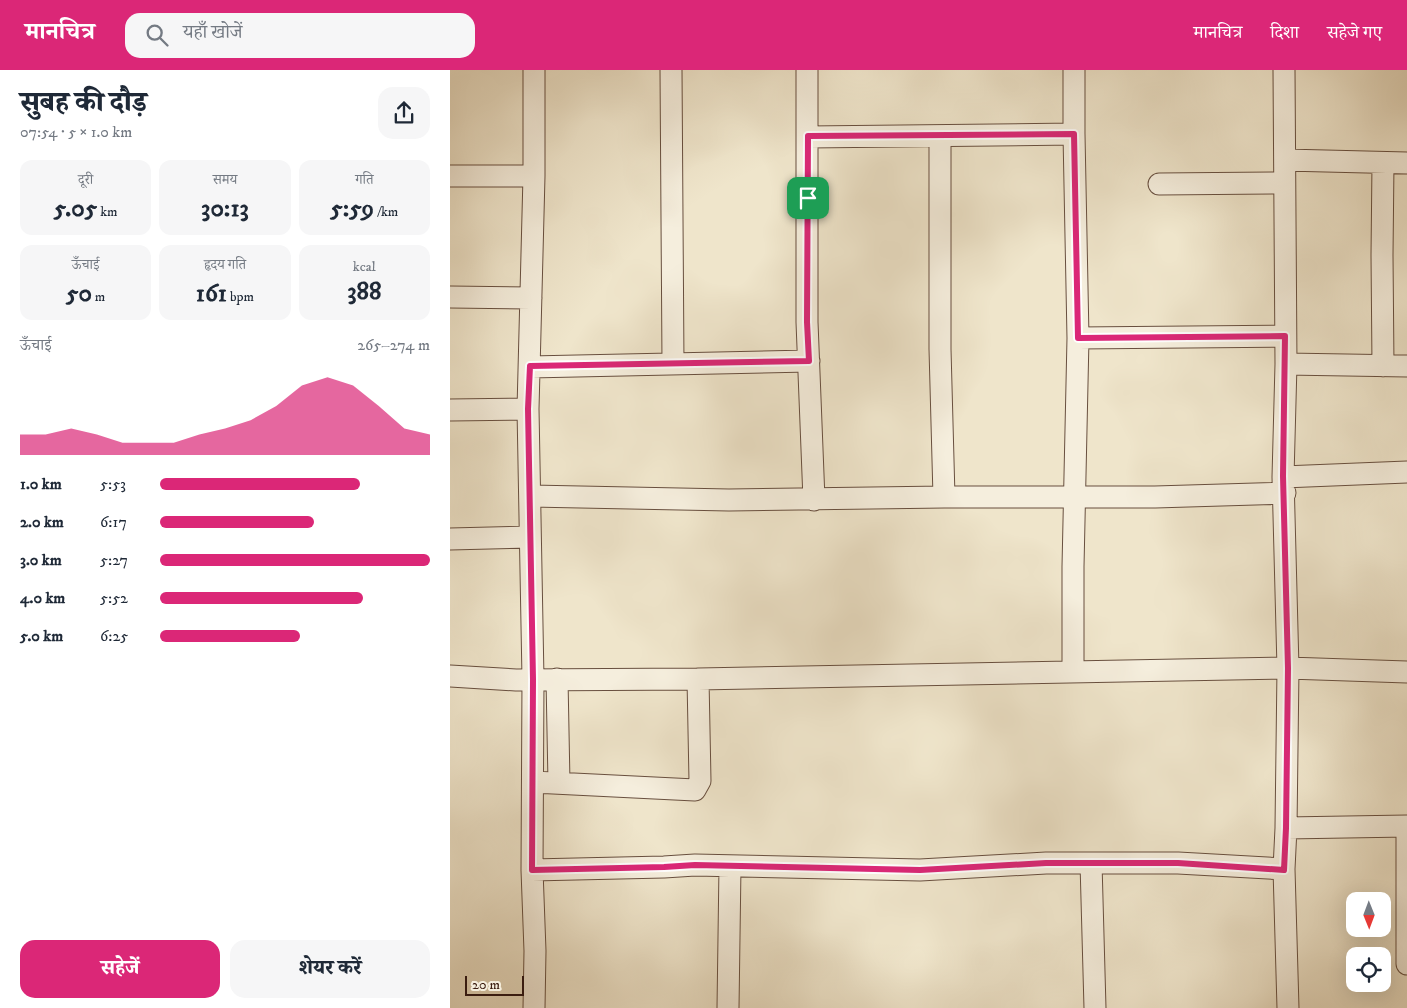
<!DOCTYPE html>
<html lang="hi">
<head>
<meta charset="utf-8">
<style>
	body { margin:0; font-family:"IM FELL DW Pica","Noto Serif Devanagari",serif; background:#f6f6f7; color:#1f2937; height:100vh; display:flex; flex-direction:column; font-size:19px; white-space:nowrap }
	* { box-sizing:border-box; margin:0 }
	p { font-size:16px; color:#747a83 }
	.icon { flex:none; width:28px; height:28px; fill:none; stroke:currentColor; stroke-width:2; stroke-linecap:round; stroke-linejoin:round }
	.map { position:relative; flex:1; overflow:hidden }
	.panel { display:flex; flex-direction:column; background:#fff; width:450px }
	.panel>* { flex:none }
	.needle { width:32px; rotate:179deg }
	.controls { position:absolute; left:896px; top:822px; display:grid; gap:10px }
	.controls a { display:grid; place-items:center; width:45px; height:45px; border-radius:10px; background:#fff; box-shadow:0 5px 20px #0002; font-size:25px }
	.scale { position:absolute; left:15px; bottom:12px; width:59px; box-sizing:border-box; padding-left:5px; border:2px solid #3b1d10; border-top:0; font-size:14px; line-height:18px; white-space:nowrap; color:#3b1d10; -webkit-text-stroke:4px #f5eedd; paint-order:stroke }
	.pin { position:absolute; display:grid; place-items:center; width:42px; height:42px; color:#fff; margin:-21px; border-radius:10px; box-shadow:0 2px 8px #0006 }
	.round { display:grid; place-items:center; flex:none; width:52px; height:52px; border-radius:15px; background:#f6f6f7 }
	.overview { display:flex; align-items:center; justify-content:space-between; height:85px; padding:0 20px }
	h1 { font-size:28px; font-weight:800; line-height:38px }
	.figures { display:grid; grid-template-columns:repeat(3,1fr); gap:8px; height:85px; padding:5px 20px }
	.figures div { display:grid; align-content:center; border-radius:12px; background:#f6f6f7; text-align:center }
	.figures b { font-size:25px; font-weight:800 }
	.figures small { font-size:14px; font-weight:400 }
	.figures p { font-size:14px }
	.chart { height:140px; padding:10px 20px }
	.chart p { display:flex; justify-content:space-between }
	.chart svg { width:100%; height:90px; margin-top:5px; fill:#db2777; opacity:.7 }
	.button { display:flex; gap:10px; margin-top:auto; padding:10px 20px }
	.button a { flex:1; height:58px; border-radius:15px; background:#db2777; color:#fff; font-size:20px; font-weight:800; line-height:58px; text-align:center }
	.button a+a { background:#f6f6f7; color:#1f2937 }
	ul { padding:0 20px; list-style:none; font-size:16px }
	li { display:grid; grid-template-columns:80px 60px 1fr; align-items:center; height:38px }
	li i { height:12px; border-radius:6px; background:#db2777 }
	header { display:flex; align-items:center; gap:30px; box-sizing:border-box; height:70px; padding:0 25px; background:#db2777; color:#fff }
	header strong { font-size:24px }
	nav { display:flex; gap:28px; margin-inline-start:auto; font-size:18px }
	.search { width:350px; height:45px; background:#f6f6f7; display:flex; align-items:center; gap:12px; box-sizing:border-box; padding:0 18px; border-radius:15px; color:#747a83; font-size:19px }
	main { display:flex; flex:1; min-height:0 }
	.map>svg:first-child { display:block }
</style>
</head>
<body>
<header>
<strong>मानचित्र</strong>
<div class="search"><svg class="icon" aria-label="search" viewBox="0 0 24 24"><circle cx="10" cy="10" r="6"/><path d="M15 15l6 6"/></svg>यहाँ खोजें</div>
<nav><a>मानचित्र</a><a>दिशा</a><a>सहेजे गए</a></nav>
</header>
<main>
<section class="panel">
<div class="overview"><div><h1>सुबह की दौड़</h1><p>07:54 · 5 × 1.0 km</p></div><a class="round"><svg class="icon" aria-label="share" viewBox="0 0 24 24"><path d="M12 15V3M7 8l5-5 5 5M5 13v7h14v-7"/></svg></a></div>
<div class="figures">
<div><p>दूरी</p><b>5.05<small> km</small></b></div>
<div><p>समय</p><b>30:13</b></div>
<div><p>गति</p><b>5:59<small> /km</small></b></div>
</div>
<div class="figures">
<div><p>ऊँचाई</p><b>50<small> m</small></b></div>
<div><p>हृदय गति</p><b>161<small> bpm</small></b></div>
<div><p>kcal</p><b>388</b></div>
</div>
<div class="chart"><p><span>ऊँचाई</span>265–274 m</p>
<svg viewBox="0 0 160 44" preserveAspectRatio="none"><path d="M0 44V34L10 34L20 31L30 34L40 38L50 38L60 38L70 34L80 31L90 27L100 20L110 10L120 6L130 10L140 20L150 31L160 34V44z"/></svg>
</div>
<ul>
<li><b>1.0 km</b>5:53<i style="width:74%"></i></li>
<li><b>2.0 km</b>6:17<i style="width:57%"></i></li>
<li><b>3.0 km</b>5:27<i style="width:100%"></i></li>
<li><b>4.0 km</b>5:52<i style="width:75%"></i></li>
<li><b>5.0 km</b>6:25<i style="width:52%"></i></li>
</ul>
<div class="button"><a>सहेजें</a><a>शेयर करें</a></div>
</section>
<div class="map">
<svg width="957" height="938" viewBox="0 0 957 938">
	<rect width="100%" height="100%" fill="#efe5cb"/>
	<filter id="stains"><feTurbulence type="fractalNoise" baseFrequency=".004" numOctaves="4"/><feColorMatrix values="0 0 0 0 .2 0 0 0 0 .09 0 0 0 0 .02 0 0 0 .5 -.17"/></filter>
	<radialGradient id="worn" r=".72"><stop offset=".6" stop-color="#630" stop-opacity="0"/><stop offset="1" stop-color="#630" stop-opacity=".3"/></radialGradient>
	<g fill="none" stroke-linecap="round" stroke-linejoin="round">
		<g stroke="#684f3f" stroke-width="23">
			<path id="minor" d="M221 0 223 294
				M357 0V252L364 430
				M834 0 836 294 833 407 838 598 836 758 834 799 838 938
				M490 66V279L494 427
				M358 67 624 64
				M835 90 957 93
				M0 106H84
				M709 114 834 113
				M0 227 81 228
				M628 268 835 266
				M836 294 957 296
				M933 296 932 185 933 93
				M80 297 359 291
				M0 340 78 339
				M833 407 957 402
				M81 426 279 430 494 427H705L835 423
				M0 469 80 467
				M623 602V497L628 268 624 64V0
				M0 606 66 610 248 609 838 598 957 602
				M107 609 109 713
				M83 712 245 720 250 711 248 609
				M957 756V894
				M836 758 957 756
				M641 793 645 938
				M82 800 214 797 245 795 470 800 596 793H728L834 799
				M84 938 85 881 82 800 83 609 78 339 84 106V0
				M278 938 280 796"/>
		</g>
		<use href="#minor" stroke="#f5eedd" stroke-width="21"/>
	</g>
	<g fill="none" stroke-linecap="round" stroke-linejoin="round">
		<g stroke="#fff" stroke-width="10">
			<path id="route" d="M624 64 628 268 835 266 833 406 838 598 836 758 834 800 728 793H596L470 800 245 795 214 797 82 800 83 609 78 339 80 296 359 291 357 252 358 66Z"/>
		</g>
		<use href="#route" stroke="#db2777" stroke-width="6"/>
	</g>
	<rect width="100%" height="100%" filter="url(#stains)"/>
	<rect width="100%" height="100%" fill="url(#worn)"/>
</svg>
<div class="controls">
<a><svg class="needle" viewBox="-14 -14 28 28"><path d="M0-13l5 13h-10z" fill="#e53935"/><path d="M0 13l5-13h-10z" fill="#747a83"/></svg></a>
<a><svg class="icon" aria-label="locate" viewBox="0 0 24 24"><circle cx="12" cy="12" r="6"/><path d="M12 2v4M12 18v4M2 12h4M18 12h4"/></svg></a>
</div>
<div class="scale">20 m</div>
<div class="pin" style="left:358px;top:128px;background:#1e9e55"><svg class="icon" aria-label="arrive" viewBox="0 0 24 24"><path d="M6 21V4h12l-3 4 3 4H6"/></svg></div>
</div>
</main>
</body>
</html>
